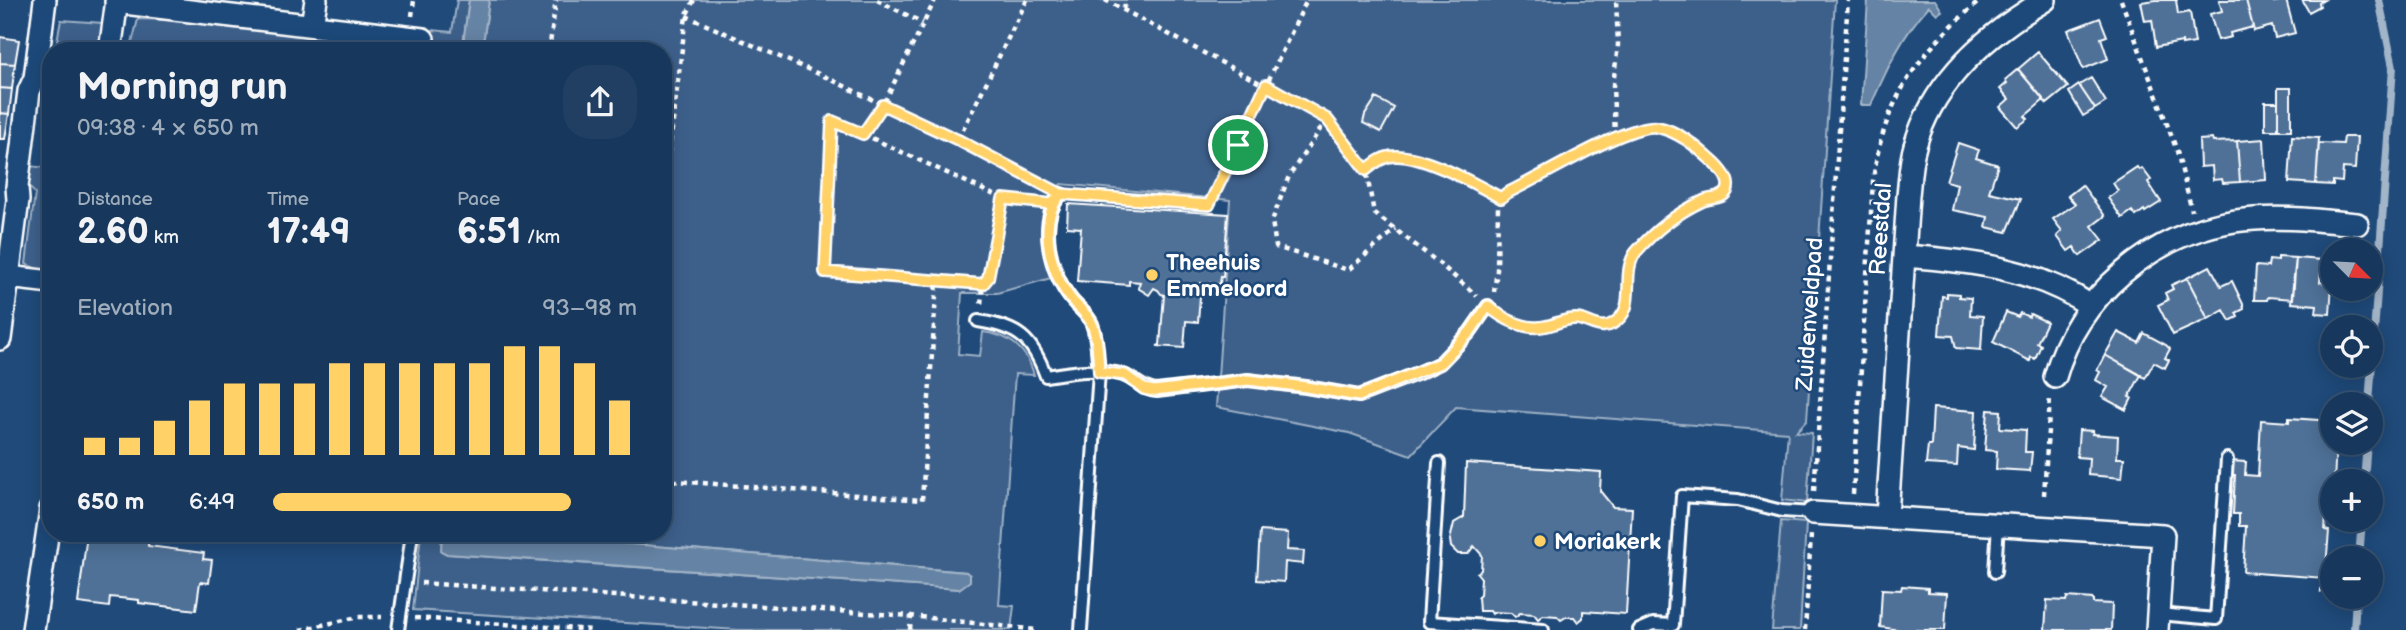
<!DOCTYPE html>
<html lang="en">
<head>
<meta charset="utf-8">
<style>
	body { margin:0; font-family:"Balsamiq Sans",sans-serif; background:#203f62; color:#f1f3f6; height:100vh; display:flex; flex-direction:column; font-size:26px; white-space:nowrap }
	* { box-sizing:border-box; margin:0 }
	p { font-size:23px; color:#9eacbb }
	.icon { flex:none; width:38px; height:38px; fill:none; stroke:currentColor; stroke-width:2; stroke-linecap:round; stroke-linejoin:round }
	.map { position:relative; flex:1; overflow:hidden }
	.details { position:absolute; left:42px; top:42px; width:630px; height:500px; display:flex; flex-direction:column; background:#17385c; border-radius:28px; box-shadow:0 4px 18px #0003,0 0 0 2px #365272 }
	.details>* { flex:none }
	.needle { width:46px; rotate:114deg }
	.controls { position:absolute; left:2320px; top:238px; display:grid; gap:14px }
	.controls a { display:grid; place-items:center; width:63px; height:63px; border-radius:50%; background:#17385c; box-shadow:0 4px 18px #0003,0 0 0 2px #365272; font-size:35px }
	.pin { position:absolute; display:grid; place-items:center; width:60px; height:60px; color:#fff; margin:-30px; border:4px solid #fff; border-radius:50%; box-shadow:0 2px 7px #0007 }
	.round { display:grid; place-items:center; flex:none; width:74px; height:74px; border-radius:28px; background:#203f62 }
	.headline { display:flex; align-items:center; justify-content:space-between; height:119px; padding:0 35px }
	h1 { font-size:38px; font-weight:700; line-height:52px }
	.figures { display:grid; grid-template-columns:repeat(3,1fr); gap:10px; height:119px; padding:7px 35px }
	.figures div { display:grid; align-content:center }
	.figures b { font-size:35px; font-weight:700 }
	.figures small { font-size:19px; font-weight:400 }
	.figures p { font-size:19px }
	.chart { height:196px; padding:14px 35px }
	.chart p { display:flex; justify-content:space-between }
	.chart svg { width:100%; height:126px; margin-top:7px; stroke:#ffd166; stroke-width:6 }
	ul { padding:0 35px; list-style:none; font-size:23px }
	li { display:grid; grid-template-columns:112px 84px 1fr; align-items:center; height:52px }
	li i { height:18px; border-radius:9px; background:#ffd166 }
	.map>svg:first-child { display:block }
</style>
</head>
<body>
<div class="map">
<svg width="2406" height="630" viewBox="0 0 2406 630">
	<rect width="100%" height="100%" fill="#1f4a7a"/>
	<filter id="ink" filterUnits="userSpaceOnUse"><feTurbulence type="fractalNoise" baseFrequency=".0143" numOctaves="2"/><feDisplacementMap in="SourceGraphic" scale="14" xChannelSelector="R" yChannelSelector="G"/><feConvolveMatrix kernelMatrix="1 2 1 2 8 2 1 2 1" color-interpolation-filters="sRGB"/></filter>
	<g filter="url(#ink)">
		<path fill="#3c618b" stroke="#9eb0c5" stroke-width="2" d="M457 0H469L462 51H430L433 30 452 32Z
			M489 0H1835L1807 420 1796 432 1812 433 1807 503 1782 500 1788 432 1456 407 1411 455 1349 433 1216 407 1230 200 1061 184 1047 203 1042 244 1051 278 997 293H962L958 354 980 356 983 332C1009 335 1027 349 1034 375L1015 374 999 605 1014 606 1011 630H739L413 610 421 534H442L441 551 447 554 959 589 966 572 510 534H663V51H482Z
			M138 19 171 20 428 51H130Z
			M61 20 103 23 100 51H55Z
			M51 148V271L37 269 26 264 35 193 26 184 29 166 48 168Z
			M1781 521 1806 523 1800 630H1772Z"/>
		<path fill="#6583a4" stroke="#a3b5c8" stroke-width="2" d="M469 0H489L482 51H462Z
			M1868 0H1935L1942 11 1937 14 1929 6C1902 35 1887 69 1871 105H1861Z
			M442 534H510L966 572 970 575V581L959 589 447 554 441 551Z"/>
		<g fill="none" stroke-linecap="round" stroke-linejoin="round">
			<path stroke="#a3b5c8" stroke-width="8" d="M2369 404 2393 67 2379 0
				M2364 481 2367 443
				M2359 558 2362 520
				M2354 630 2356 597"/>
		</g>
		<path fill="#507197" stroke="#fff" stroke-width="2" d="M2156 0H2176L2178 14 2190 12 2195 43 2182 45V42L2156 47 2152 20 2145 21 2141 2Z
			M2219 0H2246L2253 27 2230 33 2231 37 2218 40 2210 14 2222 11Z
			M2246 0H2274V2L2286 0 2295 33 2275 38 2272 26 2254 31Z
			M2302 0H2324L2319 3 2320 6 2309 12Z
			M2100 18 2107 36 2101 38 2108 59 2083 69 2068 30Z
			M0 37 19 40 15 64 0 63Z
			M2038 52 2068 87 2047 104 2018 69Z
			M0 63 15 64 12 89 0 88Z
			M2018 69 2044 100 2025 116 2028 119 2017 127 2000 107 2009 99 2000 89 2007 83 2005 80Z
			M2091 78 2106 102 2095 109 2079 85Z
			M2079 85 2095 109 2083 116 2069 92Z
			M0 88 12 89 9 114 0 113Z
			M2278 88H2291V130H2278Z
			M1376 98 1394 108 1381 132 1363 123 1365 115Z
			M2265 102H2278V130H2265Z
			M0 113 9 114 5 139H0Z
			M2292 136 2319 138 2316 184 2289 182Z
			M2344 137H2357L2355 169 2343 168 2342 182 2333 181V185L2316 184 2319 143 2343 144Z
			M2212 139 2213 142 2237 141 2240 182 2223 183 2222 179 2213 180 2212 166 2200 167 2199 140Z
			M2264 139 2266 180 2240 182 2237 141Z
			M1958 143 1979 150 1976 158 1998 165 1989 192 2021 199 2007 232 1986 227 1988 217 1952 210 1957 184 1946 181Z
			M2137 167 2139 170 2142 168 2151 180 2148 182 2161 202 2145 212 2144 210 2136 216 2132 211 2122 218 2108 198 2118 191 2113 183Z
			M2082 185 2105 216 2092 226 2103 240 2080 256 2074 247 2068 251 2057 236 2062 231 2053 219 2075 204 2068 196Z
			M1068 204 1228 214 1223 277 1221 276 1220 284 1201 283 1198 322 1186 321 1184 348 1157 346 1160 345 1164 295 1161 294 1158 290 1154 288 1149 295 1138 288 1140 282 1129 281V285L1077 281 1081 228 1067 227Z
			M2278 257 2296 258 2293 299 2268 297 2267 300H2254L2256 266 2268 267 2269 260 2278 261Z
			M2296 258 2322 260 2320 282 2332 283 2330 314 2316 313 2317 305 2291 303Z
			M2210 266 2221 286 2232 281 2243 304 2244 309 2236 313 2238 317 2230 321 2224 310 2208 319 2187 278Z
			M2187 278 2208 319 2173 335 2158 305 2168 300 2165 293 2173 289 2171 285Z
			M1947 293 1959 294V297L1971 298 1970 315 1983 316 1981 350 1956 348 1953 336 1939 335 1942 296 1947 297Z
			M2006 312 2018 317 2020 313 2029 317 2030 314 2047 322 2037 343 2041 345 2035 359 2031 357 2030 361 1993 342Z
			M2118 332 2139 343 2144 333 2166 345 2170 349 2165 358 2169 360 2165 368 2154 362 2145 378 2105 355Z
			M2105 355 2141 375 2129 397 2132 398 2126 410 2102 397 2108 387 2096 380 2100 372 2097 370Z
			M1933 408 1976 411 1974 450 1958 448 1957 466 1926 464 1928 445H1931Z
			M1988 410 2001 411 2000 428 2026 430 2025 452H2032L2030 471 1996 469 1997 451 1985 450Z
			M2289 418 2333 421V443H2336L2333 503H2327L2325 530 2329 531 2325 578 2243 572 2246 526H2239V514H2233L2235 475H2230L2231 461 2246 462 2245 475 2258 476 2261 420 2289 422Z
			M2079 430 2093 431 2092 434 2118 436 2117 458H2124L2122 478 2088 475 2089 458 2077 457Z
			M1466 463 1601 472 1600 491 1613 507 1632 508 1626 614 1583 611V618L1578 622 1574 617H1566L1561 620 1557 616 1543 615 1538 619 1534 614 1520 613 1515 617 1511 613 1494 612 1492 614 1490 611H1479L1478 597 1480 595 1481 578 1477 573 1481 570 1482 555 1474 546 1468 554H1458L1451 547 1450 540 1454 523 1464 517Z
			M1260 531 1288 533 1287 550 1304 551 1303 564 1285 562 1284 582 1257 580Z
			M87 534H149L148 546 204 553 203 559 212 560 209 583 200 582 196 610 139 603V600L110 597 109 607 78 603Z
			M1902 586 1928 588V592L1947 593 1945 630H1899L1880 627 1882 589 1901 590Z
			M2067 597 2093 599V603L2112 604 2111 630H2045L2047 600 2066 601Z"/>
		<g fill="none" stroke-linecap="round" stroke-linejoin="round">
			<g stroke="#fff" stroke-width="16">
				<path id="service" d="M1061 194C1037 221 1050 273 1071 299 1078 308 1088 314 1092 324 1098 339 1097 357 1099 372L1081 630
					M978 321C1018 327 1032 338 1046 376 1070 372 1099 367 1123 375 1136 379 1142 390 1157 391L1248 380 1306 387 1359 396 1419 373 1440 363 1470 332 1488 306
					M1439 463 1429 622 1543 630
					M1995 572 1998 524
					M2158 614 2216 619 2227 459
					M398 630 412 534
					M1639 630 1653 624 1673 625 1682 496 1738 500 1782 511 1813 513"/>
			</g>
			<g stroke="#fff" stroke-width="26">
				<path id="minor" d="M116 2 423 39
					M312 25 316 0
					M110 51 117 0
					M1905 256C1971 261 2034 268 2091 306
					M0 279 8 277 51 282
					M0 339 18 200 17 187 29 91 35 78 45 0
					M2055 377C2078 295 2152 234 2235 221 2275 215 2317 220 2357 224
					M1813 513 2163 535 2157 630
					M1887 516 1908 195C1910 179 1910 162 1915 146 1933 81 1989 33 2045 0
					M33 630 51 509"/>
			</g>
			<path stroke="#fff" stroke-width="4.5" stroke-dasharray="5 5" stroke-linecap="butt" d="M877 0 923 23
				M1027 0 958 140 1045 186
				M1105 0 1327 119 1366 170 1374 213 1440 264 1477 296
				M2121 0 2177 151 2192 211
				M1123 9 1127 0
				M412 16 414 0
				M686 16 828 78 883 105 935 0
				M549 51 556 0
				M1327 119 1289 176 1272 221 1276 247 1348 270 1396 229
				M863 134 1003 199 997 220 988 278 983 284
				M1615 137 1613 85 1618 45 1616 0
				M1366 170C1374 163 1383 156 1395 156 1425 155 1475 184 1501 198
				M1077 195 1209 204 1307 0
				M1003 199 1037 202
				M663 202 686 16 694 0
				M937 281 825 272 832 121 863 134 883 105 958 140
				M663 290 671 302 670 316 663 324
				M1494 292 1497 270 1498 205 1507 193C1532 182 1555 170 1578 157 1599 146 1622 130 1646 126 1669 123 1703 151 1718 167 1724 174 1733 186 1724 195 1719 200 1711 197 1704 200 1682 210 1660 225 1644 243 1636 252 1629 262 1627 275 1624 293 1633 311 1614 323 1600 332 1588 319 1574 319 1564 319 1557 324 1548 326 1533 330 1516 324 1502 317
				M663 480 922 500 937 281 983 284 981 304
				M1814 491 1848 0
				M1853 494 1873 181C1883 101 1919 51 1981 0
				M2044 495 2050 398
				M421 583 911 616 1037 630
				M2322 593 2323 579
				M415 618 593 630
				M300 630 358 617H382
				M910 630 911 616
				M1805 630 1811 535"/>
			<use href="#service" stroke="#1f4a7a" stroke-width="10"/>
			<use href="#minor" stroke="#1f4a7a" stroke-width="21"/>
		</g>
	</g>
	<g fill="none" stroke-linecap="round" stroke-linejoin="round" filter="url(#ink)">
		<g stroke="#fff" stroke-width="14">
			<path id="route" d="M1238 145 1209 205 1061 194 1052 204 1003 199 988 278 983 284 825 272 832 121 863 134 883 105 958 140 1061 194C1037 221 1050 273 1071 299 1078 308 1088 314 1092 324 1098 339 1098 356 1099 372L1125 375 1144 389 1154 391 1248 380 1306 387 1359 396 1440 363 1470 332 1488 306C1503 319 1525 331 1546 326 1557 324 1565 318 1577 319 1589 320 1600 331 1612 324 1640 309 1619 274 1636 252 1655 230 1677 213 1703 201 1711 197 1722 200 1727 191 1732 180 1719 167 1711 160 1696 146 1678 131 1657 127 1630 122 1538 179 1507 193L1501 198C1475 184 1424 155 1395 156 1383 156 1375 163 1366 170L1327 119 1266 85 1238 145"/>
		</g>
		<use href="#route" stroke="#ffd166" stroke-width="9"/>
	</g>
	<g fill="#ffd166" stroke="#1f4a7a" stroke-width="2.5">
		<circle cx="1152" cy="275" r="7"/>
		<circle cx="1540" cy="541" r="7"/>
	</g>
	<g text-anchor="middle" stroke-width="5" stroke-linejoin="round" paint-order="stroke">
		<g font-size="23" fill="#fff" stroke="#1f4a7a">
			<text transform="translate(1880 229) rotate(-86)" y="8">Reestdal</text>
			<text transform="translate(1809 314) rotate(-86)" y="8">Zuidenveldpad</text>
		</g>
		<g font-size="23" font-weight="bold" fill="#fff" stroke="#1f4a7a" text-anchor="start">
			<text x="1166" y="270">Theehuis<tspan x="1166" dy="26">Emmeloord</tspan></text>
			<text x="1554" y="549">Moriakerk</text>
		</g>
	</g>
</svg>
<div class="controls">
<a><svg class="needle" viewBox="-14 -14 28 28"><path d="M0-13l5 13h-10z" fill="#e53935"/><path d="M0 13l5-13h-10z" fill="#9eacbb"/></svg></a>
<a><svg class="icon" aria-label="locate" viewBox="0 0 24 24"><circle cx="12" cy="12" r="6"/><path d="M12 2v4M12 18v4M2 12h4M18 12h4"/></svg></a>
<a><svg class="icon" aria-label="layers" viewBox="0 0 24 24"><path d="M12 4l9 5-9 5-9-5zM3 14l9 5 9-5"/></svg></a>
<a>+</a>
<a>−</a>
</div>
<div class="pin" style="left:1238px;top:145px;background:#1e9e55"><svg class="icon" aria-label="arrive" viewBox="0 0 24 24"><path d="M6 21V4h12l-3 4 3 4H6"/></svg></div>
<section class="details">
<div class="headline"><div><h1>Morning run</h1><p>09:38 · 4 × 650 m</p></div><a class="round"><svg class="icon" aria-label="share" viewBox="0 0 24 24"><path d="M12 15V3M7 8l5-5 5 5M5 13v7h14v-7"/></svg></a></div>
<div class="figures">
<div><p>Distance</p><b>2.60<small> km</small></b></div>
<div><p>Time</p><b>17:49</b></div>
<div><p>Pace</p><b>6:51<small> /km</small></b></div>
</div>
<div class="chart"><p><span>Elevation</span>93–98 m</p>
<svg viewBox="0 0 160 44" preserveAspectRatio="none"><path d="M5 44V38M15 44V38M25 44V32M35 44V25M45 44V19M55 44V19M65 44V19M75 44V12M85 44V12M95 44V12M105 44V12M115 44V12M125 44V6M135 44V6M145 44V12M155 44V25"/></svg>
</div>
<ul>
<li><b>650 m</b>6:49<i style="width:82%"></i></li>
</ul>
</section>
</div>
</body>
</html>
